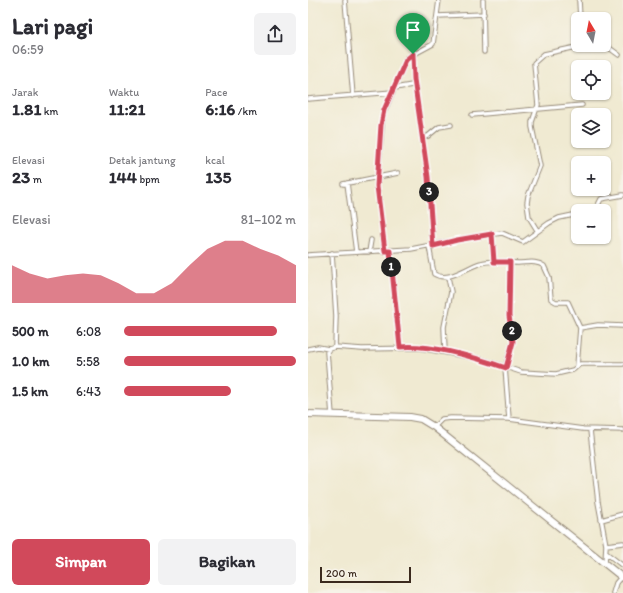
<!DOCTYPE html>
<html lang="id">
<head>
<meta charset="utf-8">
<style>
	body { margin:0; font-family:Itim,sans-serif; background:#f2f2f3; color:#2b2b33; height:100vh; display:flex; flex-direction:column; font-size:15px; white-space:nowrap }
	* { box-sizing:border-box; margin:0 }
	p { font-size:13px; color:#7c7c81 }
	.icon { flex:none; width:22px; height:22px; fill:none; stroke:currentColor; stroke-width:2; stroke-linecap:round; stroke-linejoin:round }
	.map { position:relative; flex:1; overflow:hidden }
	.panel { display:flex; flex-direction:column; background:#fff; width:308px }
	.panel>* { flex:none }
	.needle { width:26px; rotate:350deg }
	.fabs { position:absolute; left:263px; top:12px; display:grid; gap:8px }
	.fabs a { display:grid; place-items:center; width:40px; height:40px; border-radius:6px; background:#fff; box-shadow:0 1px 3px #0004; font-size:20px }
	.scale { position:absolute; left:12px; bottom:10px; width:91px; box-sizing:border-box; padding-left:4px; border:2px solid #3b2a1e; border-top:0; font-size:11px; line-height:14px; white-space:nowrap; color:#3b2a1e; -webkit-text-stroke:3px #f7f3e8; paint-order:stroke }
	.pin { position:absolute; display:grid; place-items:center; width:34px; height:34px; color:#fff; margin:-41px -17px; border-radius:50% 50% 50% 0; rotate:-45deg; box-shadow:0 0 4px #0007 }
	.pin .icon { rotate:45deg }
	.km { position:absolute; width:20px; height:20px; margin:-10px; border-radius:50%; background:#222; color:#fff; font-size:11px; line-height:20px; text-align:center }
	.round { display:grid; place-items:center; flex:none; width:42px; height:42px; border-radius:6px; background:#f2f2f3 }
	.overview { display:flex; align-items:center; justify-content:space-between; height:68px; padding:0 12px }
	h1 { font-size:22px; font-weight:800; line-height:30px }
	.stats { display:grid; grid-template-columns:repeat(3,1fr); gap:6px; height:68px; padding:4px 12px }
	.stats div { display:grid; align-content:center }
	.stats b { font-size:17px; font-weight:800 }
	.stats small { font-size:11px; font-weight:400 }
	.stats p { font-size:11px }
	.chart { height:112px; padding:8px 12px }
	.chart p { display:flex; justify-content:space-between }
	.chart svg { width:100%; height:72px; margin-top:4px; fill:#d1495b; opacity:.7 }
	.primary-button { display:flex; gap:8px; margin-top:auto; padding:8px 12px }
	.primary-button a { flex:1; height:46px; border-radius:6px; background:#d1495b; color:#fff; font-size:16px; font-weight:800; line-height:46px; text-align:center }
	.primary-button a+a { background:#f2f2f3; color:#2b2b33 }
	ul { padding:0 12px; list-style:none; font-size:13px }
	li { display:grid; grid-template-columns:64px 48px 1fr; align-items:center; height:30px }
	li i { height:10px; border-radius:5px; background:#d1495b }
	main { display:flex; flex:1; min-height:0 }
	.map>svg:first-child { display:block }
</style>
</head>
<body>
<main>
<section class="panel">
<div class="overview"><div><h1>Lari pagi</h1><p>06:59</p></div><a class="round"><svg class="icon" aria-label="share" viewBox="0 0 24 24"><path d="M12 15V3M7 8l5-5 5 5M5 13v7h14v-7"/></svg></a></div>
<div class="stats">
<div><p>Jarak</p><b>1.81<small> km</small></b></div>
<div><p>Waktu</p><b>11:21</b></div>
<div><p>Pace</p><b>6:16<small> /km</small></b></div>
</div>
<div class="stats">
<div><p>Elevasi</p><b>23<small> m</small></b></div>
<div><p>Detak jantung</p><b>144<small> bpm</small></b></div>
<div><p>kcal</p><b>135</b></div>
</div>
<div class="chart"><p><span>Elevasi</span>81–102 m</p>
<svg viewBox="0 0 160 44" preserveAspectRatio="none"><path d="M0 44V21L10 26L20 29L30 27L40 26L50 27L60 32L70 38L80 38L90 32L100 21L110 11L120 6L130 6L140 11L150 15L160 21V44z"/></svg>
</div>
<ul>
<li><b>500 m</b>6:08<i style="width:89%"></i></li>
<li><b>1.0 km</b>5:58<i style="width:100%"></i></li>
<li><b>1.5 km</b>6:43<i style="width:62%"></i></li>
</ul>
<div class="primary-button"><a>Simpan</a><a>Bagikan</a></div>
</section>
<div class="map">
<svg width="315" height="593" viewBox="0 0 315 593">
	<rect width="100%" height="100%" fill="#f7f3e8"/>
	<filter id="ink" filterUnits="userSpaceOnUse"><feTurbulence type="fractalNoise" baseFrequency=".025" numOctaves="2"/><feDisplacementMap in="SourceGraphic" scale="8" xChannelSelector="R" yChannelSelector="G"/><feConvolveMatrix kernelMatrix="1 2 1 2 8 2 1 2 1" color-interpolation-filters="sRGB"/></filter>
	<filter id="wash" filterUnits="userSpaceOnUse"><feTurbulence type="fractalNoise" baseFrequency=".012" numOctaves="4" result="noise"/><feDisplacementMap in="SourceGraphic" scale="16" xChannelSelector="R" yChannelSelector="G"/><feGaussianBlur stdDeviation="0.9" result="paint"/><feColorMatrix in="noise" values="0 0 0 0 0 0 0 0 0 0 0 0 0 0 0 0 0 1.4 0 .05"/><feComposite in="paint" operator="in"/></filter>
	<g filter="url(#wash)">
		<rect width="100%" height="100%" fill="#f0ead2"/>
	</g>
	<g filter="url(#ink)">
		<g fill="none" stroke-linecap="round" stroke-linejoin="round">
			<g stroke="#968a78" stroke-width="5.5">
				<path id="street" d="M37 0 45 96
					M175 0 176 52
					M271 0 272 19
					M130 16 176 14
					M296 44 311 55
					M105 54 106 79 120 177 125 246
					M87 88 104 85
					M0 99 85 92
					M164 115 274 105
					M114 137 120 136 131 127 143 125
					M39 183 48 252
					M35 184 90 173
					M290 211V205L293 199 315 195
					M229 230 221 217 219 203 220 196 232 166 224 127V122L230 105 226 63 236 54 278 45
					M184 234 186 261
					M121 246 126 274C140 283 159 267 173 263 185 259 197 263 210 263 219 263 228 260 236 266L241 277 243 299 248 302H260L272 328 269 366
					M77 251 69 186 75 115 99 58 125 44 131 0
					M82 251 92 347
					M61 252 63 240
					M0 255 103 249 165 237 194 233 215 242 241 223 251 218 270 214
					M272 328 290 325 315 326
					M27 347 54 349 112 348 173 359 213 372 248 374 265 370 272 364H315
					M0 349 10 347 21 349
					M137 352 136 327 143 292 140 277
					M24 415 19 352 21 349 27 347 28 316 24 253
					M201 419 197 367 205 342 201 316 202 262
					M126 427 134 419 143 418 201 419 275 429 315 430
					M282 430 290 502 298 545 297 564
					M293 520 315 514
					M298 545 315 543
					M298 553 315 566
					M305 593 308 583 313 577"/>
			</g>
			<g stroke="#968a78" stroke-width="8">
				<path id="primary" d="M0 414 102 417 113 419 126 427 315 578"/>
			</g>
			<use href="#street" stroke="#fff" stroke-width="3.5"/>
			<use href="#primary" stroke="#fff" stroke-width="6"/>
		</g>
	</g>
	<g fill="none" stroke-linecap="round" stroke-linejoin="round" filter="url(#ink)">
		<g stroke="#fff" stroke-width="8">
			<path id="route" d="M105 54 106 79 120 177 125 246 149 240 184 234 186 262H202L201 316 205 342 198 368C169 358 122 344 92 347L82 251H77L69 186 73 125 76 110 98 60Z"/>
		</g>
		<use href="#route" stroke="#d1495b" stroke-width="5"/>
	</g>
</svg>
<div class="fabs">
<a><svg class="needle" viewBox="-14 -14 28 28"><path d="M0-13l5 13h-10z" fill="#e53935"/><path d="M0 13l5-13h-10z" fill="#7c7c81"/></svg></a>
<a><svg class="icon" aria-label="locate" viewBox="0 0 24 24"><circle cx="12" cy="12" r="6"/><path d="M12 2v4M12 18v4M2 12h4M18 12h4"/></svg></a>
<a><svg class="icon" aria-label="layers" viewBox="0 0 24 24"><path d="M12 4l9 5-9 5-9-5zM3 14l9 5 9-5"/></svg></a>
<a>+</a>
<a>−</a>
</div>
<div class="scale">200 m</div>
<div class="pin" style="left:105px;top:54px;background:#1e9e55"><svg class="icon" aria-label="arrive" viewBox="0 0 24 24"><path d="M6 21V4h12l-3 4 3 4H6"/></svg></div>
<b class="km" style="left:83px;top:267px">1</b>
<b class="km" style="left:204px;top:331px">2</b>
<b class="km" style="left:121px;top:192px">3</b>
</div>
</main>
</body>
</html>
